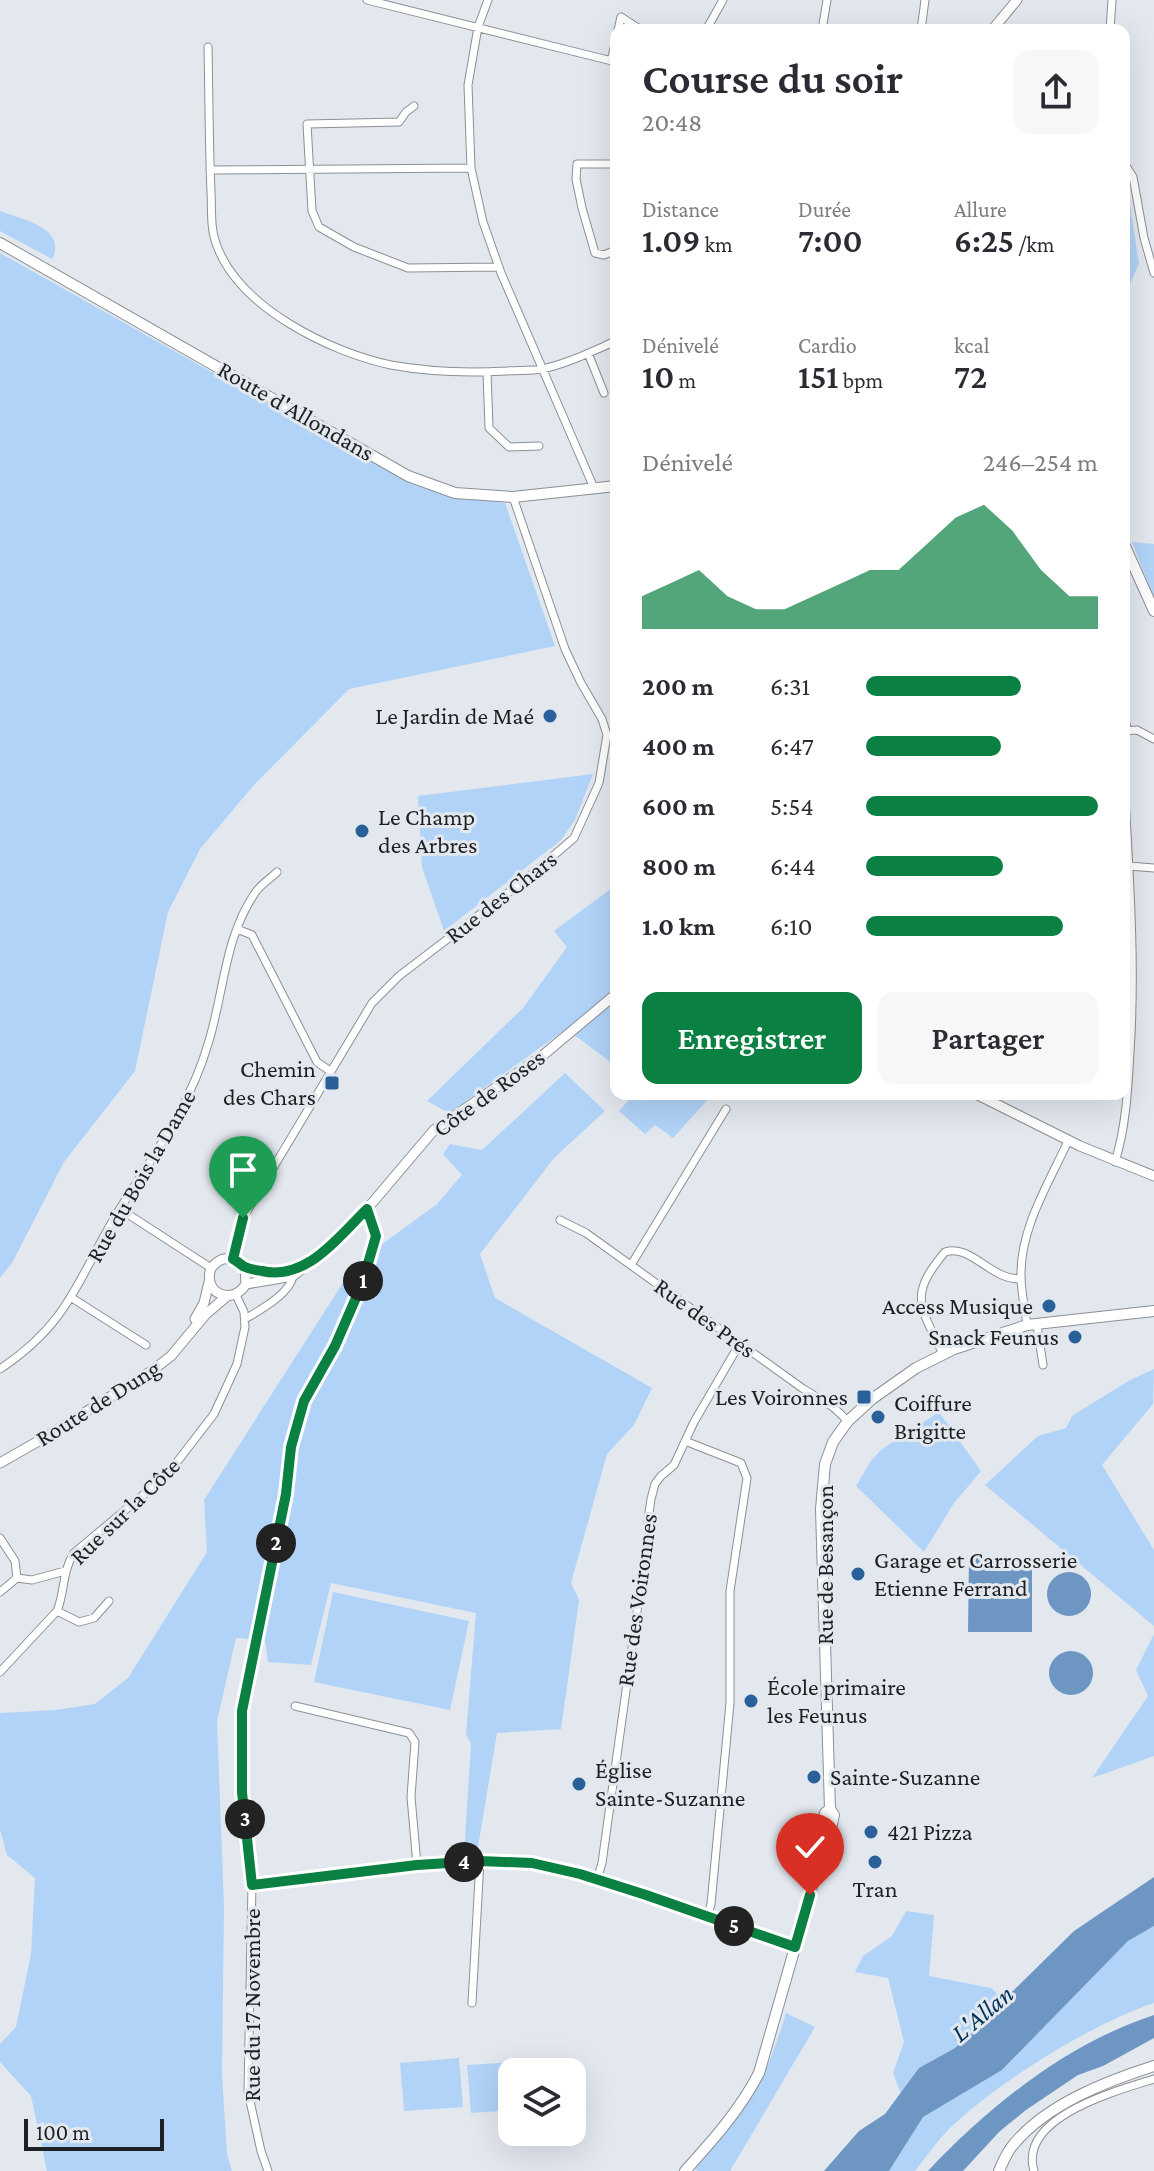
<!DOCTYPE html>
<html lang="fr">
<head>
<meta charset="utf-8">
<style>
	body { margin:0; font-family:"Crimson Pro",serif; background:#f7f7f7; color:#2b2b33; height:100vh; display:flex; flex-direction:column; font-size:30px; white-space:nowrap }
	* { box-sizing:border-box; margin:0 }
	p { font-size:26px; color:#7c7c81 }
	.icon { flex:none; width:44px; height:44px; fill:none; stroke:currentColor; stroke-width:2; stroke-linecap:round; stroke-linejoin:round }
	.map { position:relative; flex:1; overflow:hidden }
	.panel { position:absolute; left:610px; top:24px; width:520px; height:1076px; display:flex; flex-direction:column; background:#fff; border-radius:16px; box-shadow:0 8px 32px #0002 }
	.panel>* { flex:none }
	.fabs { position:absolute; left:498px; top:2058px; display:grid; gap:16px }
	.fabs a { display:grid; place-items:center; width:88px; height:88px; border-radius:16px; background:#fff; box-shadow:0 8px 32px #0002; font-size:40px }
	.scale { position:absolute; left:24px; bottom:20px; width:140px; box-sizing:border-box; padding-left:8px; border:4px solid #1e2023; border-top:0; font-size:22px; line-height:28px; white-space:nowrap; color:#1e2023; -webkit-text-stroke:6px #e2e8ee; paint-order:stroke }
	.pin { position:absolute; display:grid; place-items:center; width:68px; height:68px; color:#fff; margin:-82px -34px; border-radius:50% 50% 50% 0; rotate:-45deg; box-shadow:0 0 8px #0007 }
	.pin .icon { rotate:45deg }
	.km { position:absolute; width:40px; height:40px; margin:-20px; border-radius:50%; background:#222; color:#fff; font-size:22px; line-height:40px; text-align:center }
	.round { display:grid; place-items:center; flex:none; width:84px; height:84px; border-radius:16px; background:#f7f7f7 }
	.headline { display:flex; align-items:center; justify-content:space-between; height:136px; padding:0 32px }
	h1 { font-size:44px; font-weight:600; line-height:60px }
	.metrics { display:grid; grid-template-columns:repeat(3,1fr); gap:12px; height:136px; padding:8px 32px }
	.metrics div { display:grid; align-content:center }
	.metrics b { font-size:34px; font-weight:600 }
	.metrics small { font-size:22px; font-weight:400 }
	.metrics p { font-size:22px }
	.chart { height:224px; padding:16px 32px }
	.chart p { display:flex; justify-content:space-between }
	.chart svg { width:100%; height:144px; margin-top:8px; fill:#0b8043; opacity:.7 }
	.primary-button { display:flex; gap:16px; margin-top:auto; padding:16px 32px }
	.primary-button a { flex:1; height:92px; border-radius:16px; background:#0b8043; color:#fff; font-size:32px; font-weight:600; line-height:92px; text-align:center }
	.primary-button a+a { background:#f7f7f7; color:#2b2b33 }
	ul { padding:0 32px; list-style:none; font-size:26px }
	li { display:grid; grid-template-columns:128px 96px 1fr; align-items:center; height:60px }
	li i { height:20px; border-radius:10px; background:#0b8043 }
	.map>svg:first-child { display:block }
</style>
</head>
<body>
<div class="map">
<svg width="1154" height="2171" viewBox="0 0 1154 2171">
	<rect width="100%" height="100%" fill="#e2e8ee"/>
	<path fill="#b1d3f8" d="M1130 205 1139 264 1124 297V206Z
		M0 211C21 219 68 228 52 259L0 231Z
		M0 253 411 484 445 495 505 503 555 646 349 689 254 785 200 849 168 912 135 1071 64 1162 12 1263 0 1278Z
		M1132 542 1154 544V598Z
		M593 774 575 820 561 840 444 931 422 867 418 796Z
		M616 885V1066L566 1029 449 1113 427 1101 523 1008 567 947 554 931Z
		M565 1073 605 1111 554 1158 480 1254 495 1298 652 1388 634 1425 607 1454 571 1583 579 1600 561 1729 497 1733 477 1853 464 1855 471 1744 466 1734 476 1613 331 1583 311 1665 268 1662 265 1640 236 1638 217 1721 224 1906 222 2075 227 2154 232 2171H47L31 2096 0 2062V2044L16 2027 31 1954 35 1878 7 1855 0 1830V1713L56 1710 95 1704 128 1678 207 1552 204 1500 355 1264 437 1204 462 1175 443 1154 450 1144 482 1150Z
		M634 1094H713L673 1138 655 1125 645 1134 619 1111Z
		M1154 1369 1153 1404 1102 1465 1154 1550V1626L985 1485 1038 1436 1066 1428 1072 1416 1130 1380Z
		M939 1412 981 1471 954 1503 924 1552 856 1486 870 1462 882 1449Z
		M333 1592 469 1621 450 1710 314 1682Z
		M1154 1634V1756L1092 1778 1148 1696 1136 1670Z
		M906 1911 934 1915 929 1976 991 1988 1002 1999 955 2048 919 2068 901 2094 893 2073 904 2042 888 1978 855 1972 863 1956 892 1936Z
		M1154 1926V2003C1089 2025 1000 2081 950 2128 937 2141 926 2157 915 2171H889L922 2117 1002 2070 1128 1941Z
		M786 2013 815 2027 730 2171H698L694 2168C745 2115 765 2083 786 2013Z
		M459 2058 463 2107 404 2111 400 2063Z
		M514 2062 512 2110 471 2113 467 2065Z"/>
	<path fill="#6d96c3" d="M969 1557H1032V1632H968Z
		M1047 1594a22 22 0 1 1 44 0a22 22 0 1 1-44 0Z
		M1049 1673a22 22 0 1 1 44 0a22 22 0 1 1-44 0Z
		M1154 1877V1926L1128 1941 1002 2070 923 2117 889 2171H824L859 2131 885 2114 919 2068 955 2048 1074 1931Z
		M1154 2015V2038L1103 2066 1078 2075 1026 2110 1000 2131 963 2171H928C990 2105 1068 2043 1154 2015Z"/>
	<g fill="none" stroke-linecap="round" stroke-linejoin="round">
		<g stroke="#8b9095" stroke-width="9">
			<path id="minor" d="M367 0 616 62
				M488 0 478 27 468 85 471 168 483 222 501 273 594 488
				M618 30 621 17 641 30
				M706 30 723 0
				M822 30 827 0
				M921 30 925 0
				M1110 30 1112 0
				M208 47C209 95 209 144 211 192 212 210 210 229 217 246 240 308 330 352 391 365 429 372 468 373 506 371 518 370 531 371 542 369 567 364 593 351 616 341
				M611 61 616 40
				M414 106 406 112 399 122 307 124 312 211 319 227 354 247 408 268 499 267
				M1124 163 1133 177 1144 238 1154 273
				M616 164H577L576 179 582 208 595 253 604 255 616 250
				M210 170 471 168
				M588 353 604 393
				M487 372 489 428 509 447 539 446
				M1124 714 1127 729
				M1124 731 1137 730 1154 739
				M1129 866 1154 868
				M237 929 252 935 317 1062 330 1071
				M1115 1162C1126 1127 1128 1088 1130 1052 1136 962 1129 871 1124 781
				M120 1209 211 1268
				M560 1220 586 1233 802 1388 833 1407 848 1421
				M233 1259 243 1218 372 1003 399 976 525 880 574 838 599 783 607 735 602 719 581 683 565 649 513 497
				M631 1265 726 1109
				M72 1298 146 1345
				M245 1319C260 1310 290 1294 293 1276
				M1027 1325C1025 1309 1021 1292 1021 1276 1020 1228 1049 1183 1068 1141
				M1037 1325 1043 1365
				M943 1354C920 1306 908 1296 945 1252 972 1244 990 1280 1021 1279
				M0 1369C71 1322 78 1277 119 1210 153 1156 190 1106 208 1044 224 994 224 938 255 893 260 885 270 879 277 872
				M685 1441 741 1463 747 1478 730 1591V1703L711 1904 707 1917
				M0 1538 15 1561 17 1578
				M0 1592 17 1578 32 1580 65 1571
				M57 1611 79 1622 94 1618 109 1601
				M0 1672 57 1611C65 1592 62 1571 74 1553L167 1475 214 1414 237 1364 245 1327 244 1312 236 1295
				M295 1706 409 1733 415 1742 411 1797 417 1865
				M597 1880 602 1863 640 1590 650 1540 648 1520 651 1499 655 1484 661 1476 674 1465 694 1422 740 1343
				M252 1885 417 1865 480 1861 532 1863 580 1874 646 1895 795 1947
				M472 2003 480 1861
				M268 2171 261 2151 248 2092 252 1885 242 1792V1711L286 1494 291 1447 304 1401 335 1346 362 1284 376 1236 367 1209
				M1034 2171C1018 2117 1116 2091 1154 2079"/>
		</g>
		<g stroke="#8b9095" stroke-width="11">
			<path id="tertiary" d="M992 30 1017 0
				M976 1094 1080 1146 1154 1176
				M245 1267 246 1284C233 1306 202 1294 211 1268 226 1251 231 1261 246 1268 258 1273 274 1273 287 1272
				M246 1284 293 1276 298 1272 332 1243 367 1209 434 1130 542 1056 616 994
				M195 1319 204 1303 209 1282
				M0 1463 49 1435 153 1370 171 1356 206 1314 226 1297"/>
		</g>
		<g stroke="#8b9095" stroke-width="12">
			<path id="secondary" d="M0 243 408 476 455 493 513 497 616 486
				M1124 544 1154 611
				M815 1872 822 1869 834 1815 830 1809 821 1509 825 1464 833 1442 848 1421 872 1399 916 1368 954 1349 1027 1325 1154 1311
				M685 2171C713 2140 740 2110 759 2073L810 1895 815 1872 814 1861 825 1813 830 1809
				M999 2171C1003 2162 1007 2151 1014 2144 1047 2104 1107 2081 1154 2066"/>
		</g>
		<use href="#minor" stroke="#fff" stroke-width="7"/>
		<use href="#tertiary" stroke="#fff" stroke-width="9"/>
		<use href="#secondary" stroke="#fff" stroke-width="10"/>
	</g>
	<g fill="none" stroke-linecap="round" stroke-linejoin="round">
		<g stroke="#fff" stroke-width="16">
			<path id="route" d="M243 1218 233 1259C237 1261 240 1264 243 1266 248 1269 256 1270 262 1271 307 1281 338 1237 367 1209L376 1236 362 1284 335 1346 304 1401 291 1447 286 1494 242 1711V1792L252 1885 417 1865 480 1861 532 1863 580 1874 646 1895 795 1947 810 1895"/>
		</g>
		<use href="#route" stroke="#0b8043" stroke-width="10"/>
	</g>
	<g fill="#296099" stroke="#e2e8ee" stroke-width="3">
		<circle cx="550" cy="716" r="8"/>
		<circle cx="362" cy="831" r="8"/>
		<rect x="324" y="1075" width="16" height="16" rx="4"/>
		<circle cx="1049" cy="1306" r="8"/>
		<circle cx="1075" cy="1337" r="8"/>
		<rect x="856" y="1389" width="16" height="16" rx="4"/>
		<circle cx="878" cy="1417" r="8"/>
		<circle cx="858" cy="1574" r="8"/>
		<circle cx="751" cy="1701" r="8"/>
		<circle cx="814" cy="1777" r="8"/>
		<circle cx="579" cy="1784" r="8"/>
		<circle cx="871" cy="1832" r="8"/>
		<circle cx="875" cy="1862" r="8"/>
	</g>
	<g text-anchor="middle" stroke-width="6" stroke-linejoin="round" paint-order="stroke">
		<g font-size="24" fill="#1e2023" stroke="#e2e8ee">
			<text transform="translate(296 411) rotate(30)" y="8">Route d'Allondans</text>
			<text transform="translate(501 897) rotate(-38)" y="8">Rue des Chars</text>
			<text transform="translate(489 1093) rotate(-36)" y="8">Côte de Roses</text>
			<text transform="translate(141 1176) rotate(-60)" y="8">Rue du Bois la Dame</text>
			<text transform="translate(705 1318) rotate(36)" y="8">Rue des Prés</text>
			<text transform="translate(98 1403) rotate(-32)" y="8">Route de Dung</text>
			<text transform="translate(125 1511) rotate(-44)" y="8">Rue sur la Côte</text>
			<text transform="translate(825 1565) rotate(-90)" y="8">Rue de Besançon</text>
			<text transform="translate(637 1600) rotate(-82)" y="8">Rue des Voironnes</text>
			<text transform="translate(252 2005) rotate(-90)" y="8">Rue du 17 Novembre</text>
		</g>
		<g font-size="24" fill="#1e2023" stroke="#e2e8ee" text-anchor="start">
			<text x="534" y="724" text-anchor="end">Le Jardin de Maé</text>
			<text x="378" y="825">Le Champ<tspan x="378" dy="28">des Arbres</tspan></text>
			<text x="316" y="1077" text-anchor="end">Chemin<tspan x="316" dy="28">des Chars</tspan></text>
			<text x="1033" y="1314" text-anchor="end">Access Musique</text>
			<text x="1059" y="1345" text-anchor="end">Snack Feunus</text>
			<text x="848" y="1405" text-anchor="end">Les Voironnes</text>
			<text x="894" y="1411">Coiffure<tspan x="894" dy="28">Brigitte</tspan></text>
			<text x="874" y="1568">Garage et Carrosserie<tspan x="874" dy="28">Etienne Ferrand</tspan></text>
			<text x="767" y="1695">École primaire<tspan x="767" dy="28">les Feunus</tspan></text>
			<text x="595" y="1778">Église<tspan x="595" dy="28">Sainte-Suzanne</tspan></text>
			<text x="830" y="1785">Sainte-Suzanne</text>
			<text x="887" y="1840">421 Pizza</text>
			<text x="875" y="1897" text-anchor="middle">Tran</text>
		</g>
		<g font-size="26" font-style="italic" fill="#01305a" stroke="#e2e8ee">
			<text transform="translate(982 2013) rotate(-40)" y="9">L'Allan</text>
		</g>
	</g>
</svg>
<div class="fabs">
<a><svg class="icon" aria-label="layers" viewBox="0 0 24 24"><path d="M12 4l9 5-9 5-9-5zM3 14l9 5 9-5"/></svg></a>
</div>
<div class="scale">100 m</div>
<div class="pin" style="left:243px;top:1218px;background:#1e9e55"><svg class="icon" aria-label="arrive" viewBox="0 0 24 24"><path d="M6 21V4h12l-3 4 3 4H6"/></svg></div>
<div class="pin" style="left:810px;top:1895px;background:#d93025"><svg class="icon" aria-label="check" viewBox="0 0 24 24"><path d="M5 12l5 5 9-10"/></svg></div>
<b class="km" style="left:363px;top:1281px">1</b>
<b class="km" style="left:276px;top:1543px">2</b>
<b class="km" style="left:245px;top:1819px">3</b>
<b class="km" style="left:464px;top:1862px">4</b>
<b class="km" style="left:734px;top:1926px">5</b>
<section class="panel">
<div class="headline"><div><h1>Course du soir</h1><p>20:48</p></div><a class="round"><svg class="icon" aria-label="share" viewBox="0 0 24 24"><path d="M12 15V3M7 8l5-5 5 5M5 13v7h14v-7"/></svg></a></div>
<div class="metrics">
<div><p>Distance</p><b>1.09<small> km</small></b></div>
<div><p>Durée</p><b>7:00</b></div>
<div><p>Allure</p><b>6:25<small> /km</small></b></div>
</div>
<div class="metrics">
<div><p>Dénivelé</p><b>10<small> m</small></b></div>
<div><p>Cardio</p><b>151<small> bpm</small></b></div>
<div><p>kcal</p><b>72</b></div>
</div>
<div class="chart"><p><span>Dénivelé</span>246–254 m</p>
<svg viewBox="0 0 160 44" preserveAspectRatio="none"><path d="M0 44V34L10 30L20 26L30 34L40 38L50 38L60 34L70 30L80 26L90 26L100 18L110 10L120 6L130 14L140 26L150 34L160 34V44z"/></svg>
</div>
<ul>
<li><b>200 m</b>6:31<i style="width:67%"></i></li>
<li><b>400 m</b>6:47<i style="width:58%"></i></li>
<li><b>600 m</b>5:54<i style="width:100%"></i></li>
<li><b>800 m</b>6:44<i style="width:59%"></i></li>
<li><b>1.0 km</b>6:10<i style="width:85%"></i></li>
</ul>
<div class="primary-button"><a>Enregistrer</a><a>Partager</a></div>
</section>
</div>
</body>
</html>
